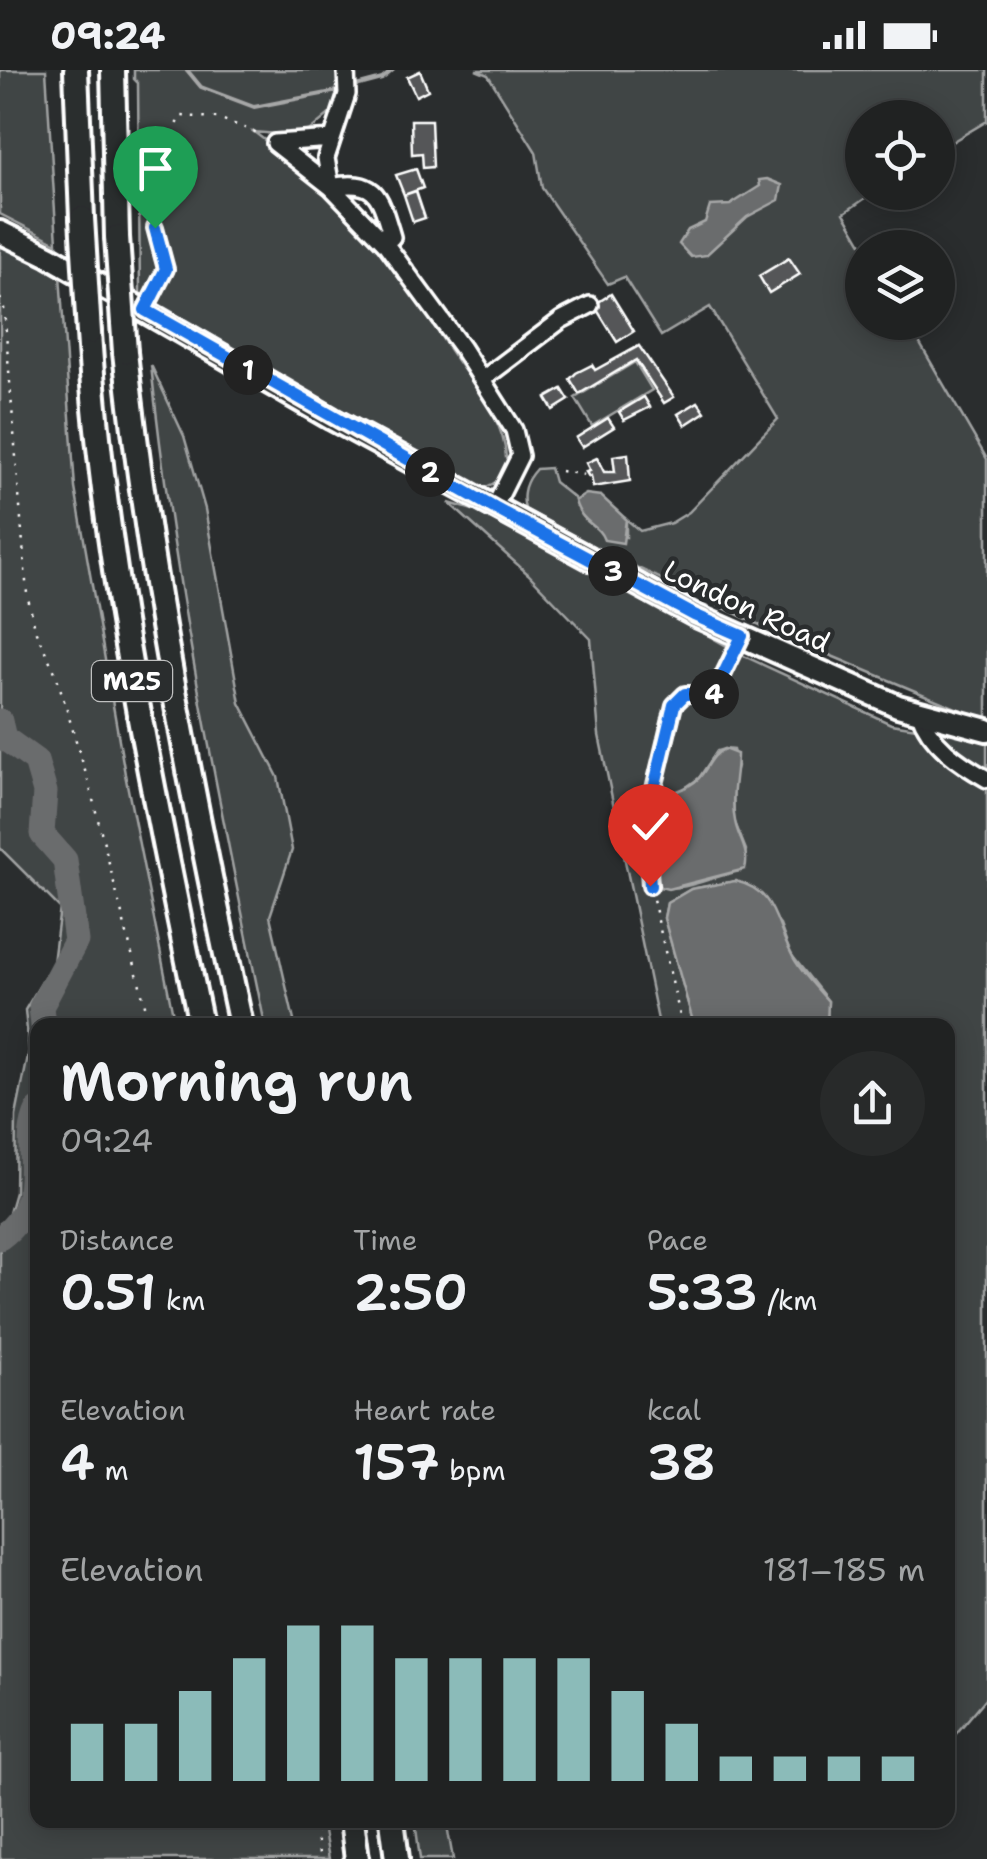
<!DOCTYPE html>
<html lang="en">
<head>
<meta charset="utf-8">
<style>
	body { margin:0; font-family:"Shantell Sans",sans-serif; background:#282a2a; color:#f1f3f6; height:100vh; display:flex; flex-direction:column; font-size:38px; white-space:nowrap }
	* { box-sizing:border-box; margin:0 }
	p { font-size:32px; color:#a2a4a5 }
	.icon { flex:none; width:55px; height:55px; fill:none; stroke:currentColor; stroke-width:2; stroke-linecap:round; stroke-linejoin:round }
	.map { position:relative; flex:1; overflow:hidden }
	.side { position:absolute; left:30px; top:948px; width:925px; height:810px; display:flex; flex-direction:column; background:#202222; border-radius:20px; box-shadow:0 5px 25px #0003,0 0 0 2px #3d3f40 }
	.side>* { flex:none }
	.controls { position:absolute; left:845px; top:30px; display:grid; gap:20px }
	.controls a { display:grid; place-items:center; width:110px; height:110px; border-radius:50%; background:#202222; box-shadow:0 5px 25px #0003,0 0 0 2px #3d3f40; font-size:50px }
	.pin { position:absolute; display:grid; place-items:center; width:85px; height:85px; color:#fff; margin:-102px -42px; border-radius:50% 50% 50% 0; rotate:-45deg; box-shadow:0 0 10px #0007 }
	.pin .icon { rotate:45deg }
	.km { position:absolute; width:50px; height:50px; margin:-25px; border-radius:50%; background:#222; color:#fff; font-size:28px; line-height:50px; text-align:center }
	.round { display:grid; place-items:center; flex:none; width:105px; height:105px; border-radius:52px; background:#282a2a }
	.headline { display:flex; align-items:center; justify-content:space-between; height:170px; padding:0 30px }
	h1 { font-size:55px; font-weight:600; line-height:75px }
	.metrics { display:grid; grid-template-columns:repeat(3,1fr); gap:15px; height:170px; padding:10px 30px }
	.metrics div { display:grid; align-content:center }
	.metrics b { font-size:50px; font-weight:600 }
	.metrics small { font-size:28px; font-weight:400 }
	.metrics p { font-size:28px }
	.chart { height:280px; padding:20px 30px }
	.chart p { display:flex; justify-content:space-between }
	.chart svg { width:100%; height:180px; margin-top:10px; stroke:#8bbbb9; stroke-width:6 }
	.status { display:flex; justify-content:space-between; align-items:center; height:70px; padding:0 50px; background:#202222; direction:ltr }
	.status svg { height:28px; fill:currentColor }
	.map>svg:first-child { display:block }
</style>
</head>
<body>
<div class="status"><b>09:24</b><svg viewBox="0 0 49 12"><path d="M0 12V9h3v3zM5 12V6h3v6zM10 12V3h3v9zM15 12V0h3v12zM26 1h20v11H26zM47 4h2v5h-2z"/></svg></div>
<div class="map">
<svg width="987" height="1789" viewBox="0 0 987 1789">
	<rect width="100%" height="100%" fill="#2a2d2e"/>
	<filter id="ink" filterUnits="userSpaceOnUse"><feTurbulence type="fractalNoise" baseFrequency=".01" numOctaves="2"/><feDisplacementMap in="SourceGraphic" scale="20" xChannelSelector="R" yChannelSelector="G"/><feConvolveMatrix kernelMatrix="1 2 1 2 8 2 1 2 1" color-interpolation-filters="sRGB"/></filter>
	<g filter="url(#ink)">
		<path fill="#414445" stroke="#a0a2a2" stroke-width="2.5" fill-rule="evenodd" d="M0 0H46L57 173 0 144Z
			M134 0H338L339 36 303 66 254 62C300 97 343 133 379 178 407 211 429 250 454 286 474 316 505 350 506 388L510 391C503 409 493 418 473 419L140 223 138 13 134 9Z
			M476 0H987V51L938 80V48H862V122L873 123 844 143 864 177 862 252 908 253 987 389V651L779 564 610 485 525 439C521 423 525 411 536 399L550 398 554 412 574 428C582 455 600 463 626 467V449L640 461 671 453 689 442 778 349 710 237 661 266 624 207 608 214 542 118 536 82 488 5Z
			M0 174 60 205 75 418 125 704 175 955H38V1750H322L329 1789H0V1153L7 1150 15 1122 16 1046 29 981 25 940 53 893 60 838 0 778Z
			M635 292 652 320 592 356 575 328Z
			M151 295 184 366 205 439 240 633 278 707 292 780 270 846 295 955H265C220 736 174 518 151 295Z
			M449 433 473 440 626 519 746 587 891 654 987 669V1627L948 1673V955H827L828 931 790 883 780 855 735 811 691 819 667 833 664 848 694 955H659L599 665 591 569 528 504ZM724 679 733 680 737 696 733 711 734 750 746 780 741 801C715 805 685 822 660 817L651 800 652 783 678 723 699 708 717 681Z
			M415 1750H446L453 1789H420Z"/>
		<path fill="#6a6c6d" stroke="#a6a7a7" stroke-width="2.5" d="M767 109 782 115 779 130 747 147 706 185 691 187 679 174 688 160 705 152 710 136 730 135 760 116 759 110Z
			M586 424 601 426 626 449 623 473 604 470C598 453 582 455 575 431Z
			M724 679 737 684C737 706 730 728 735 751 738 769 750 780 745 799L668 819 660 817C650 802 644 747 657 733 668 721 687 721 698 709 708 699 711 685 724 679Z
			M735 811C775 820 774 850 790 881 798 899 815 916 828 931L827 955H694L664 848 667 833 691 819Z"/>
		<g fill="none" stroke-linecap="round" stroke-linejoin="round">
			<path stroke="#a6a7a7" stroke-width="4" d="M187 0 201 17 254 37 343 20
				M352 17 382 9 393 0"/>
			<path stroke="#6a6c6d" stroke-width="25" d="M0 651 4 668 36 691 45 722 42 764 65 790 76 871 41 937 43 955
				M0 1168C53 1129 18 1081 38 1040"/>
		</g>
		<path fill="#555758" stroke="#fff" stroke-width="2.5" d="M420 1 428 20 416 26 407 7Z
			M411 50H431L433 97 423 98 422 83 412 84Z
			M416 99 423 118 404 125 396 105Z
			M416 121 425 148 413 152 404 125Z
			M789 188 800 204 769 223 759 206Z
			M611 224 634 261 617 272 594 235Z
			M639 276 674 327 664 333 636 290 579 324 570 309 576 303 592 295 595 300Z
			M562 319 569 330 553 340 546 328Z
			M644 327 650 337 624 350 619 342Z
			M698 332 705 342 685 355 678 344Z
			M608 348 614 357 582 377 576 368Z
			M628 384 630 411 593 417 591 406 589 407 586 402 590 401 586 393 597 388 604 402H615L613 386Z"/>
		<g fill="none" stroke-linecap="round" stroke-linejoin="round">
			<g stroke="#fff" stroke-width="22">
				<path id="minor" d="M346 0 347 24 326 88 331 117C378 108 380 127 392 167L385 173
					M275 73 331 117 385 173 462 278 514 360 520 386 494 438
					M275 73 332 69
					M483 309 561 250 590 235
					M919 642C930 674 959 693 987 709"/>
			</g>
			<g stroke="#fff" stroke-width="28">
				<path id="major" d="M0 162 49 186 332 349 694 545 898 636 987 660"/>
			</g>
			<g stroke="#fff" stroke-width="30">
				<path id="highway" d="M76 0 82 148
					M113 0 117 167
					M89 263C104 497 154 725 201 955
					M125 282C149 509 193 731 241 955
					M352 1750 357 1789
					M392 1750 397 1789"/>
			</g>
			<path stroke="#fff" stroke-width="2.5" stroke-dasharray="2.5 8" stroke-linecap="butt" d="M153 225 166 199 155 157 170 65 181 46 218 48 261 64
				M0 228 4 238 27 524 36 562 56 604 89 714 150 955
				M561 401 585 405
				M682 955 650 816 646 780V752L651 720 674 635C684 620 699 622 714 625L735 582
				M313 1750 320 1789"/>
			<use href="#minor" stroke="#2a2d2e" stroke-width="15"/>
			<use href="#major" stroke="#2a2d2e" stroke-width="20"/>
			<use href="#highway" stroke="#2a2d2e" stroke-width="22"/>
			<g stroke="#fff" stroke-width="30" stroke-linecap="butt">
				<path id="highway-bridge" d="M82 148 89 263
					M117 167 125 282"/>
			</g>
			<use href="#highway-bridge" stroke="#2a2d2e" stroke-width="22"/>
		</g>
	</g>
	<g fill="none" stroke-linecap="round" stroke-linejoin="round" filter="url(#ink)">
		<g stroke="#fff" stroke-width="20">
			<path id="route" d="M155 158 166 199 145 240 494 438 694 545 742 566 714 624H685L674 635 646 752 650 816"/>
		</g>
		<use href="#route" stroke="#1a73e8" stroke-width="12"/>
	</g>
	<g text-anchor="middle" stroke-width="9" stroke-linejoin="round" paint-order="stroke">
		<rect fill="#2a2d2e" stroke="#bfc0c0" stroke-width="2.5" x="92" y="591" width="80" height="40" rx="8"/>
		<g font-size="25" font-weight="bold" fill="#fff">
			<text x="132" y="620">M25</text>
		</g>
		<g font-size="28" fill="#fff" stroke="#2a2d2e">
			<text transform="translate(747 536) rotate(25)" y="10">London Road</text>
		</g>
	</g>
</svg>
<div class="controls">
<a><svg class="icon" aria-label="locate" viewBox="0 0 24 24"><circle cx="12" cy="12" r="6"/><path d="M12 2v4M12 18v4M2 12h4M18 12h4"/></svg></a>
<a><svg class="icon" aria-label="layers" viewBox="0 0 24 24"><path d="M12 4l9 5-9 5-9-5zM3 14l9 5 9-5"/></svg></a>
</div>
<div class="pin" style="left:155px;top:158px;background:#1e9e55"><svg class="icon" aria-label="arrive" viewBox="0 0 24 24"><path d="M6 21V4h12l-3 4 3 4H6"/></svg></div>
<div class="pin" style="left:650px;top:816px;background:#d93025"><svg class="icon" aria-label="check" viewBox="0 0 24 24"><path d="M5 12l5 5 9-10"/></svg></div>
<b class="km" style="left:248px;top:300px">1</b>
<b class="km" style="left:430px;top:402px">2</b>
<b class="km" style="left:613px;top:501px">3</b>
<b class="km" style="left:714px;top:624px">4</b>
<section class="side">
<div class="headline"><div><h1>Morning run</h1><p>09:24</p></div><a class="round"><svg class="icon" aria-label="share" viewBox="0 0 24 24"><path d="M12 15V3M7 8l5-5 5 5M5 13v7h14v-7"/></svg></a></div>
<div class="metrics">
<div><p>Distance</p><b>0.51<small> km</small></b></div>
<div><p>Time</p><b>2:50</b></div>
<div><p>Pace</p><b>5:33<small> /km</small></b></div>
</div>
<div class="metrics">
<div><p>Elevation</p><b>4<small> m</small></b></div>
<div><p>Heart rate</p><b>157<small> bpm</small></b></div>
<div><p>kcal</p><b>38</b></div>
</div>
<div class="chart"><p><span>Elevation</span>181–185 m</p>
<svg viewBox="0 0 160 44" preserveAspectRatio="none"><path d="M5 44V30M15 44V30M25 44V22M35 44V14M45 44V6M55 44V6M65 44V14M75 44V14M85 44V14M95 44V14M105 44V22M115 44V30M125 44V38M135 44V38M145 44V38M155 44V38"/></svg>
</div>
</section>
</div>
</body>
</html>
